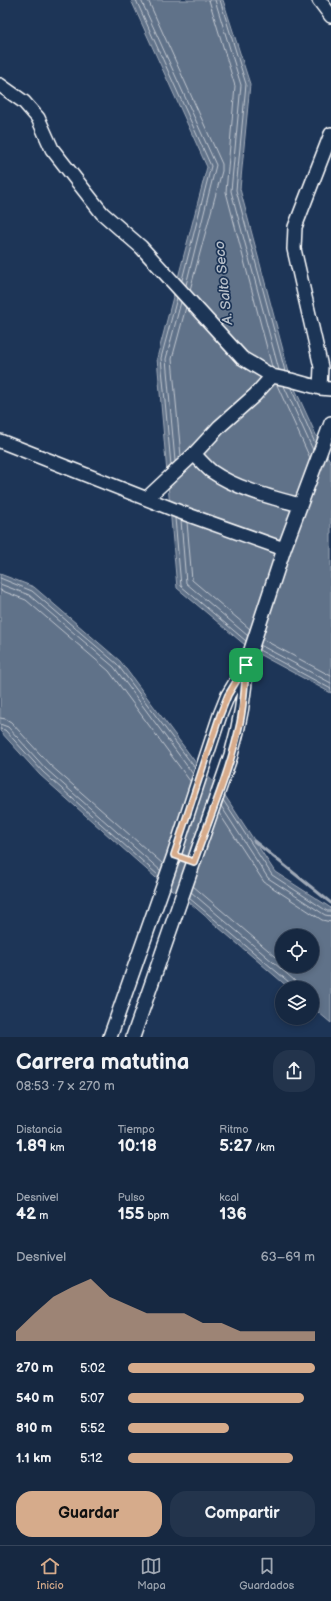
<!DOCTYPE html>
<html lang="es">
<head>
<meta charset="utf-8">
<style>
	body { margin:0; font-family:"Balsamiq Sans",sans-serif; background:#23344c; color:#f1f3f6; height:100vh; display:flex; flex-direction:column; font-size:15px; white-space:nowrap }
	* { box-sizing:border-box; margin:0 }
	p { font-size:13px; color:#9ea6b1 }
	.icon { flex:none; width:22px; height:22px; fill:none; stroke:currentColor; stroke-width:2; stroke-linecap:round; stroke-linejoin:round }
	.map { position:relative; height:1037px; overflow:hidden }
	.drawer { display:flex; flex-direction:column; background:#162841; flex:1 }
	.drawer>* { flex:none }
	.tools { position:absolute; left:275px; top:929px; display:grid; gap:8px }
	.tools a { display:grid; place-items:center; width:44px; height:44px; border-radius:50%; background:#162841; box-shadow:0 2px 6px #0003,0 0 0 1px #35445a; font-size:20px }
	.pin { position:absolute; display:grid; place-items:center; width:34px; height:34px; color:#fff; margin:-17px; border-radius:8px; box-shadow:0 2px 6px #0006 }
	.round { display:grid; place-items:center; flex:none; width:42px; height:42px; border-radius:16px; background:#23344c }
	.head { display:flex; align-items:center; justify-content:space-between; height:68px; padding:0 16px }
	h1 { font-size:22px; font-weight:700; line-height:30px }
	.metrics { display:grid; grid-template-columns:repeat(3,1fr); gap:6px; height:68px; padding:4px 16px }
	.metrics div { display:grid; align-content:center }
	.metrics b { font-size:17px; font-weight:700 }
	.metrics small { font-size:11px; font-weight:400 }
	.metrics p { font-size:11px }
	.chart { height:112px; padding:8px 16px }
	.chart p { display:flex; justify-content:space-between }
	.chart svg { width:100%; height:72px; margin-top:4px; fill:#d6ab8b; opacity:.7 }
	.cta { display:flex; gap:8px; margin-top:auto; padding:8px 16px }
	.cta a { flex:1; height:46px; border-radius:16px; background:#d6ab8b; color:#111; font-size:16px; font-weight:700; line-height:46px; text-align:center }
	.cta a+a { background:#23344c; color:#f1f3f6 }
	ul { padding:0 16px; list-style:none; font-size:13px }
	li { display:grid; grid-template-columns:64px 48px 1fr; align-items:center; height:30px }
	li i { height:10px; border-radius:5px; background:#d6ab8b }
	.dock { display:flex; justify-content:space-around; align-items:center; height:56px; border-top:1px solid #35445a; background:#162841; font-size:11px; color:#9ea6b1 }
	.dock a { display:grid; justify-items:center; gap:2px }
	.dock .selected { color:#d6ab8b }
	.map>svg:first-child { display:block }
</style>
</head>
<body>
<div class="map">
<svg width="331" height="1037" viewBox="0 0 331 1037">
	<rect width="100%" height="100%" fill="#1d3557"/>
	<filter id="ink" filterUnits="userSpaceOnUse"><feTurbulence type="fractalNoise" baseFrequency=".025" numOctaves="2"/><feDisplacementMap in="SourceGraphic" scale="8" xChannelSelector="R" yChannelSelector="G"/><feConvolveMatrix kernelMatrix="1 2 1 2 8 2 1 2 1" color-interpolation-filters="sRGB"/></filter>
	<g filter="url(#ink)">
		<path fill="#617289" stroke="#a0aab8" fill-rule="evenodd" d="M131 0H223L250 84 240 189 291 380 322 448 331 462V693L251 650 177 588 157 358 207 167Z
			M0 574 34 587 120 661 202 771 220 788 275 872 331 908V1023L312 1007V988H289L182 896 164 885 40 775 0 731ZM282 936H312V966H282Z"/>
		<g fill="none" stroke-linecap="round" stroke-linejoin="round">
			<path stroke="#c0c7d0" stroke-width="1" d="M136 0 211 166 182 280
				M141 0 216 165 186 285
				M148 0 222 164V171L190 290
				M209 0 235 86 226 192 272 367
				M215 0 241 85 231 191 279 370
				M220 0 246 84 236 190 285 371
				M277 385 310 458
				M284 386 313 450
				M291 388 315 443
				M181 456 172 359 186 307
				M175 461 166 359 181 302
				M171 465 161 358 177 298
				M175 518 181 586 246 641
				M181 520 186 583 248 636
				M187 522 192 580 250 629
				M0 578 32 591 117 664 195 768
				M0 584 29 595 114 667 193 774
				M0 590 26 600 109 671 190 781
				M262 639 331 676
				M260 645 331 683
				M259 650 331 689
				M0 718 6 719 11 722 50 765 163 864
				M0 724 8 727 46 769 161 871
				M0 729 5 730 43 772 159 876
				M223 800 272 875 327 911H331
				M221 806 268 878 325 915 331 916
				M219 813 264 882 322 920 331 922
				M193 886 282 962
				M191 892 294 980 297 988
				M189 898 290 983 292 988"/>
			<path stroke="#a0aab8" stroke-width="3" d="M254 841 331 903"/>
			<g stroke="#fff" stroke-width="16">
				<path id="minor" d="M319 0 331 16
					M0 85 24 102 38 118 52 149 102 213 141 247 242 358 272 376 291 380 320 388 331 389
					M320 388 321 367 294 249 295 227 331 134
					M0 441 180 512 284 549
					M194 454C199 459 205 466 211 471 237 489 270 497 300 505
					M147 498 194 454 220 426 255 395 272 376
					M110 1037 174 855 220 715 228 695 246 665 284 549 331 423
					M133 1037 231 755C240 724 245 697 246 665"/>
			</g>
			<use href="#minor" stroke="#1d3557" stroke-width="13"/>
		</g>
	</g>
	<g fill="none" stroke-linecap="round" stroke-linejoin="round" filter="url(#ink)">
		<g stroke="#fff" stroke-width="8">
			<path id="route" d="M246 665C245 685 244 704 240 723 230 771 210 817 194 862L174 855 220 715 228 695Z"/>
		</g>
		<use href="#route" stroke="#d6ab8b" stroke-width="5"/>
	</g>
	<g text-anchor="middle" stroke-width="3.5" stroke-linejoin="round" paint-order="stroke">
		<g font-size="14" font-style="italic" fill="#b8c0ca" stroke="#1d3557">
			<text transform="translate(223 283) rotate(-96)" y="5">A. Salto Seco</text>
		</g>
	</g>
</svg>
<div class="tools">
<a><svg class="icon" aria-label="locate" viewBox="0 0 24 24"><circle cx="12" cy="12" r="6"/><path d="M12 2v4M12 18v4M2 12h4M18 12h4"/></svg></a>
<a><svg class="icon" aria-label="layers" viewBox="0 0 24 24"><path d="M12 4l9 5-9 5-9-5zM3 14l9 5 9-5"/></svg></a>
</div>
<div class="pin" style="left:246px;top:665px;background:#1e9e55"><svg class="icon" aria-label="arrive" viewBox="0 0 24 24"><path d="M6 21V4h12l-3 4 3 4H6"/></svg></div>
</div>
<section class="drawer">
<div class="head"><div><h1>Carrera matutina</h1><p>08:53 · 7 × 270 m</p></div><a class="round"><svg class="icon" aria-label="share" viewBox="0 0 24 24"><path d="M12 15V3M7 8l5-5 5 5M5 13v7h14v-7"/></svg></a></div>
<div class="metrics">
<div><p>Distancia</p><b>1.89<small> km</small></b></div>
<div><p>Tiempo</p><b>10:18</b></div>
<div><p>Ritmo</p><b>5:27<small> /km</small></b></div>
</div>
<div class="metrics">
<div><p>Desnivel</p><b>42<small> m</small></b></div>
<div><p>Pulso</p><b>155<small> bpm</small></b></div>
<div><p>kcal</p><b>136</b></div>
</div>
<div class="chart"><p><span>Desnivel</span>63–69 m</p>
<svg viewBox="0 0 160 44" preserveAspectRatio="none"><path d="M0 44V38L10 27L20 17L30 11L40 6L50 17L60 22L70 27L80 27L90 27L100 33L110 33L120 38L130 38L140 38L150 38L160 38V44z"/></svg>
</div>
<ul>
<li><b>270 m</b>5:02<i style="width:100%"></i></li>
<li><b>540 m</b>5:07<i style="width:94%"></i></li>
<li><b>810 m</b>5:52<i style="width:54%"></i></li>
<li><b>1.1 km</b>5:12<i style="width:88%"></i></li>
</ul>
<div class="cta"><a>Guardar</a><a>Compartir</a></div>
</section>
<nav class="dock">
<a class="selected"><svg class="icon" aria-label="home" viewBox="0 0 24 24"><path d="M3 11l9-7 9 7M6 9v11h12V9"/></svg>Inicio</a>
<a><svg class="icon" aria-label="map" viewBox="0 0 24 24"><path d="M3 6l6-2 6 2 6-2v14l-6 2-6-2-6 2zM9 4v14M15 6v14"/></svg>Mapa</a>
<a><svg class="icon" aria-label="saved" viewBox="0 0 24 24"><path d="M7 4h10v16l-5-4-5 4z"/></svg>Guardados</a>
</nav>
</body>
</html>
